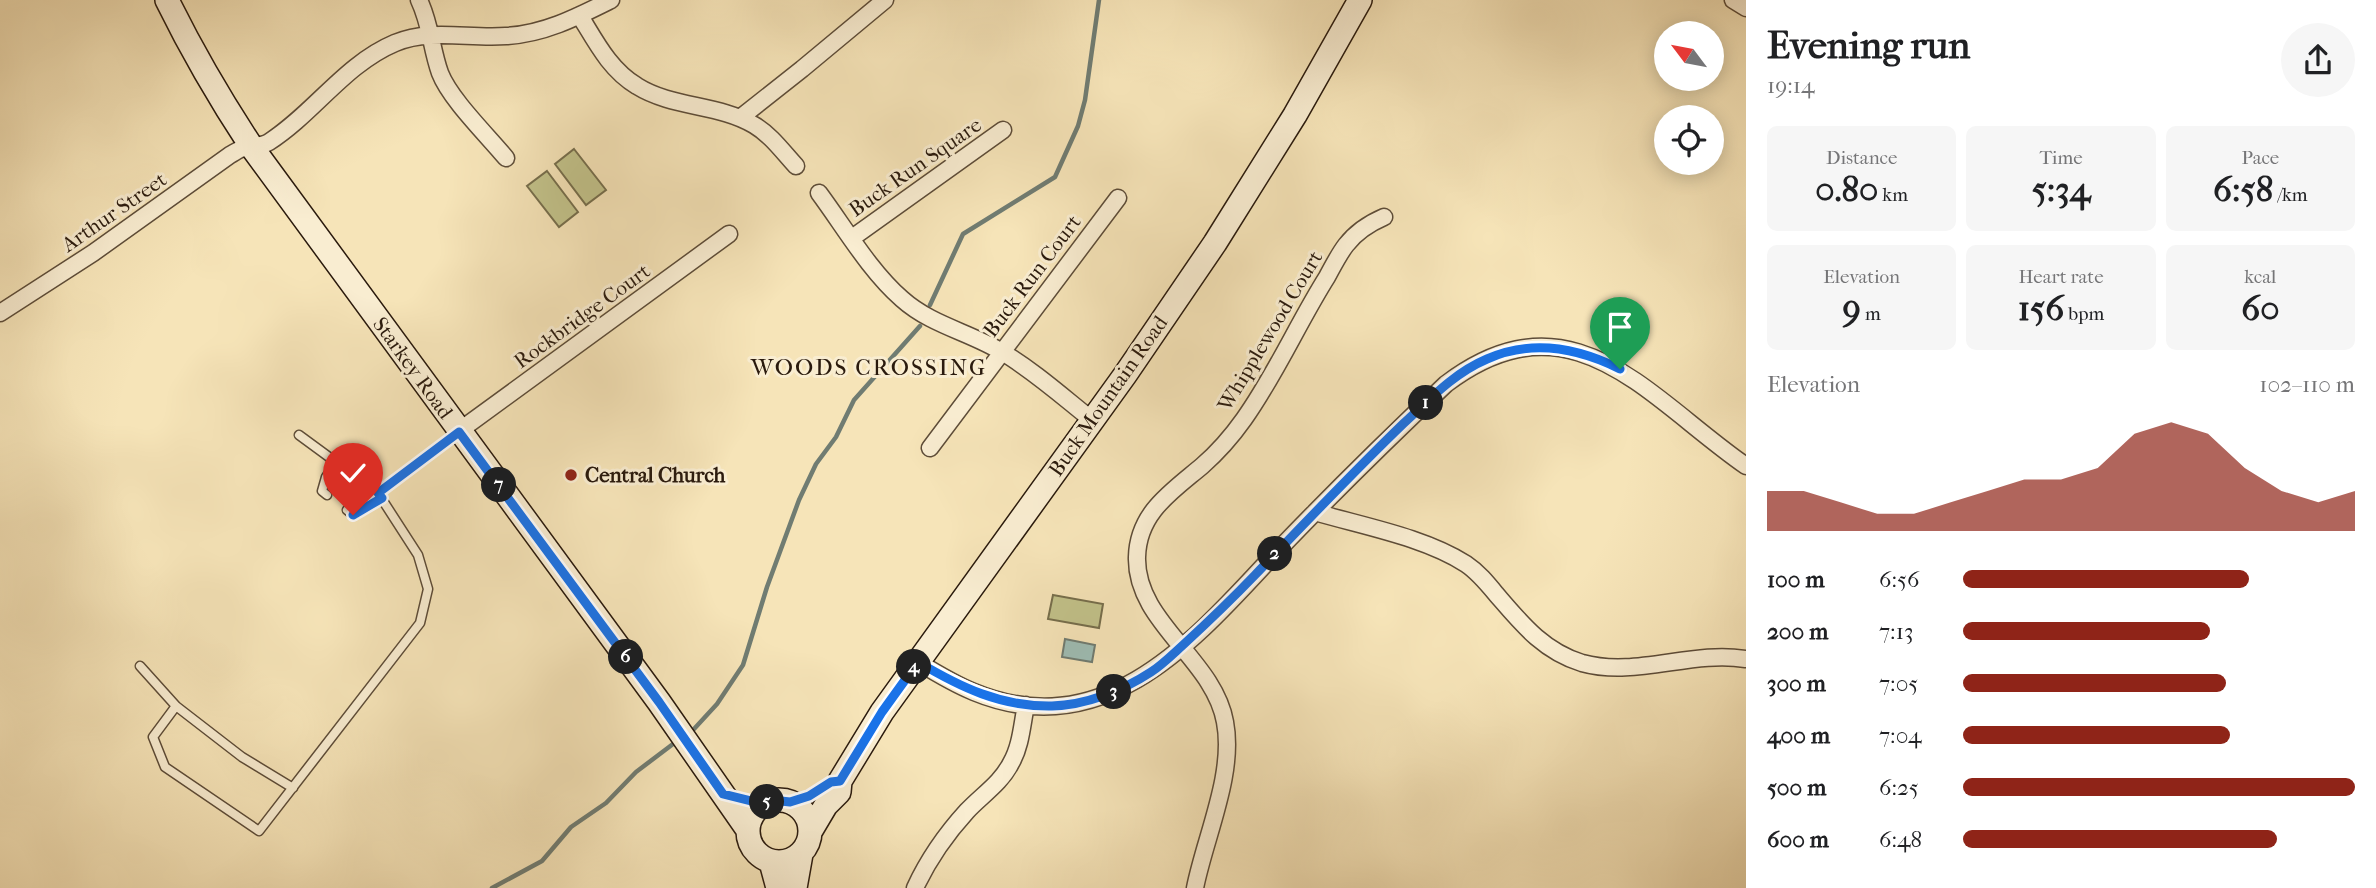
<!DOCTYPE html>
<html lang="en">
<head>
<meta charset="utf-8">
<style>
	body { margin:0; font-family:"IM FELL French Canon",serif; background:#f6f6f6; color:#202124; height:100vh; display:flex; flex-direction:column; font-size:26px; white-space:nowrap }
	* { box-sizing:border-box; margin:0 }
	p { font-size:23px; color:#757577 }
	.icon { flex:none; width:38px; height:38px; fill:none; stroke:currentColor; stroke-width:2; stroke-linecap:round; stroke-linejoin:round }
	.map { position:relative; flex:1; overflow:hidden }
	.details { display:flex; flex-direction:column; background:#fff; width:630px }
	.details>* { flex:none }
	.needle { width:46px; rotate:302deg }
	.controls { position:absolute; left:1654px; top:21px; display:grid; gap:14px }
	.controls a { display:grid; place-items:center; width:70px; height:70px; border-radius:50%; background:#fff; box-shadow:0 4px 18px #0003; font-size:35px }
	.pin { position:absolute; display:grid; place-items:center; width:60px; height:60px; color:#fff; margin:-72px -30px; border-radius:50% 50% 50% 0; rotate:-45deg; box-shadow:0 0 7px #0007 }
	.pin .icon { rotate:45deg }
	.km { position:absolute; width:35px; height:35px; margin:-18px; border-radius:50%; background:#222; color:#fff; font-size:19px; line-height:35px; text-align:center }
	.round { display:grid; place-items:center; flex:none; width:74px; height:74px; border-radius:37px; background:#f6f6f6 }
	.summary { display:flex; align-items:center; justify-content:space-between; height:119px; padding:0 21px }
	h1 { font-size:38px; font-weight:800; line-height:52px }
	.stats { display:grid; grid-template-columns:repeat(3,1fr); gap:10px; height:119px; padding:7px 21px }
	.stats div { display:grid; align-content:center; border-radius:10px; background:#f6f6f6; text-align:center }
	.stats b { font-size:35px; font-weight:800 }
	.stats small { font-size:19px; font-weight:400 }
	.stats p { font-size:19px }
	.chart { height:196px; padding:14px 21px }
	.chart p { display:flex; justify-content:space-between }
	.chart svg { width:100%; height:126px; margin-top:7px; fill:#8f2418; opacity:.7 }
	ul { padding:0 21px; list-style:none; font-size:23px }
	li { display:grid; grid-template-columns:112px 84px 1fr; align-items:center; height:52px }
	li i { height:18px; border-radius:9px; background:#8f2418 }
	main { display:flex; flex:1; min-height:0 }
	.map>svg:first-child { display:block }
</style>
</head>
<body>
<main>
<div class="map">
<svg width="1746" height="888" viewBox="0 0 1746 888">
	<rect width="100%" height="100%" fill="#f6e4b8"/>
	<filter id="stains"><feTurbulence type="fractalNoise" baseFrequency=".00286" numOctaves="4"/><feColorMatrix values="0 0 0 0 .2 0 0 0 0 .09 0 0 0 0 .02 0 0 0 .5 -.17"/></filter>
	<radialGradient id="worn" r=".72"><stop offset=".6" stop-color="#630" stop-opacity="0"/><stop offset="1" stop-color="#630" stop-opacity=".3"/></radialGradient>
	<path fill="#c2c28a" stroke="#766e4c" stroke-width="2" d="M574 149 606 190 586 205 555 164Z
		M547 171 578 212 559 227 527 186Z
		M1053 595 1103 604 1099 628 1048 619Z"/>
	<path fill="#9ebeb6" stroke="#707c72" stroke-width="2" d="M1065 639 1095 645 1092 662 1062 657Z"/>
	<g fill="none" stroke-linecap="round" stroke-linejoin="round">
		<path stroke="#707c72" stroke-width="4.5" d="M930 305 963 234 1055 177 1078 126 1085 100 1099 0
			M694 729 717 704 743 665 767 587 799 500 816 464 836 437 854 400 920 326
			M492 888 542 861 571 827 606 803 636 772 673 744"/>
		<g stroke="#5d4c38" stroke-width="11">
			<path id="service" d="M299 435 378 493 459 431
				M327 495 322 491 326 477 336 462
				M347 510 353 515 382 498
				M140 666 176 706
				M293 788 242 757 176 706 153 737 165 767 259 831 420 623 428 589 418 555 378 493"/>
		</g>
		<g stroke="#5d4c38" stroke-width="19">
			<path id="minor" d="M419 0C431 25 431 48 440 73 450 99 487 135 506 158
				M1733 0 1746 8
				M580 16C596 42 610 70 637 86 672 108 719 104 754 125 771 135 783 152 796 166
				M740 118 802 69 885 0
				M819 193C845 228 869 270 902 299 931 325 969 332 1002 352 1034 371 1063 397 1092 420
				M852 238 1003 130
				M0 313 93 253 230 155C234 153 239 149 244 148 253 144 261 147 269 142 314 113 345 64 395 43 431 28 468 39 506 36 544 34 577 17 611 0
				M459 431 729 234
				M930 448 1118 198
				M1315 512C1362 526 1424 537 1466 564 1478 572 1487 583 1496 594 1521 623 1543 651 1582 663 1636 678 1691 650 1746 659
				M918 662C936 673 954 684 974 692 1110 748 1201 632 1284 544 1337 489 1391 436 1446 384 1572 289 1648 398 1746 466
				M915 888C928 860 946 834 967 811 982 795 1001 783 1011 763 1021 746 1022 724 1026 705
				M1195 888C1205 837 1235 774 1225 722 1214 659 1135 622 1137 557 1138 513 1171 492 1202 466 1218 452 1232 436 1244 419 1276 374 1298 323 1327 277 1333 266 1339 254 1346 245 1356 232 1370 223 1384 217"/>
		</g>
		<g stroke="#2a1a0d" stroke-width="26">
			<path id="secondary" d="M167 0C192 51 220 99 251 146L659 702 748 830
				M748 831a31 31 0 1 1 62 0a31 31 0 1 1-62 0Z
				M810 832 826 805 839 792 840 781 882 712 1125 375 1215 243 1295 115 1360 0
				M771 862 778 888
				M795 888 801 854"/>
		</g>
		<use href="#service" stroke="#f9edd1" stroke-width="8"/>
		<use href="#minor" stroke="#f9edd1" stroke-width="16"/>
		<use href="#secondary" stroke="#f9edd1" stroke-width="23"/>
	</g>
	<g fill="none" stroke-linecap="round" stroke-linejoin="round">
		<g stroke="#fff" stroke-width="14">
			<path id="route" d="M353 515 382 498 378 493 459 432 659 702 723 794 763 804 772 800 790 802 809 796 831 782 840 781 882 712 918 662C960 687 1001 707 1052 706 1086 705 1122 691 1151 672 1162 665 1173 654 1183 645 1208 622 1232 599 1255 575 1304 524 1353 472 1404 423 1430 399 1454 373 1487 359 1532 339 1578 348 1620 369"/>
		</g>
		<use href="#route" stroke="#1a73e8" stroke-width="9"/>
	</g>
	<circle fill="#8f2418" stroke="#f9edd1" stroke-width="2.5" cx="571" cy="475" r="7"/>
	<g text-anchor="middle" stroke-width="6" stroke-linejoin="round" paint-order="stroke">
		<g font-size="21" fill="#2a1a0d" stroke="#f9edd1">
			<text transform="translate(915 167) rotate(-35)" y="7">Buck Run Square</text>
			<text transform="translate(114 212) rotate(-35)" y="7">Arthur Street</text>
			<text transform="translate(1032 276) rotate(-53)" y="7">Buck Run Court</text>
			<text transform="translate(582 316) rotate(-36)" y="7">Rockbridge Court</text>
			<text transform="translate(1270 331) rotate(-59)" y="7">Whipplewood Court</text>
			<text transform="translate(413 368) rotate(54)" y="7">Starkey Road</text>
			<text transform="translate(1108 396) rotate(-55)" y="7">Buck Mountain Road</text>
		</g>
		<g font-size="21" font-weight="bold" fill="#2a1a0d" stroke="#f9edd1" text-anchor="start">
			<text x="585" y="482">Central Church</text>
		</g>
		<g font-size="23" letter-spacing="2" fill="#2a1a0d" stroke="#f9edd1">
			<text x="869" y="375">WOODS CROSSING</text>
		</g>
	</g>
	<rect width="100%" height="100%" filter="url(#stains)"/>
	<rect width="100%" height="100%" fill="url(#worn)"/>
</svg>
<div class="controls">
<a><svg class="needle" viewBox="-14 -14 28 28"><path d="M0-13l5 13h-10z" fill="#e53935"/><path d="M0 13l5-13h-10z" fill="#757577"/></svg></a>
<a><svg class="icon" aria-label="locate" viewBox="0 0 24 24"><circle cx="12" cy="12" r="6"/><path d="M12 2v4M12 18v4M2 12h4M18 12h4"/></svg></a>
</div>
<div class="pin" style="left:1620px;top:369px;background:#1e9e55"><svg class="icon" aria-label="arrive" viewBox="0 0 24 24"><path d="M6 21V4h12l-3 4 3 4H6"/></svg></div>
<div class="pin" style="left:353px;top:515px;background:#d93025"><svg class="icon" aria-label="check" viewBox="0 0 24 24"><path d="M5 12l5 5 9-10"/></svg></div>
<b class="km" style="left:1426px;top:403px">1</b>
<b class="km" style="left:1275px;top:554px">2</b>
<b class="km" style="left:1114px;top:692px">3</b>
<b class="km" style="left:914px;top:667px">4</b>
<b class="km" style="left:767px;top:802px">5</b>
<b class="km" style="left:626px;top:657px">6</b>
<b class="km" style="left:499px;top:485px">7</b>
</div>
<section class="details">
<div class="summary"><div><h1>Evening run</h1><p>19:14</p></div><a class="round"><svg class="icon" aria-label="share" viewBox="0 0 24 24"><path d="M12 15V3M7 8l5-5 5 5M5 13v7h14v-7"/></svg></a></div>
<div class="stats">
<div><p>Distance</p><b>0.80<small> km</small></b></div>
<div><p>Time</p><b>5:34</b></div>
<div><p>Pace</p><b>6:58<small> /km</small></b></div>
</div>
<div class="stats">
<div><p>Elevation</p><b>9<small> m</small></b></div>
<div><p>Heart rate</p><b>156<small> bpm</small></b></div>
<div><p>kcal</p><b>60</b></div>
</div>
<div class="chart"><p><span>Elevation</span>102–110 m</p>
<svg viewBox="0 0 160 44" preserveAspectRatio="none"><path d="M0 44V30L10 30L20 34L30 38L40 38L50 34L60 30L70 26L80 26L90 22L100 10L110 6L120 10L130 22L140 30L150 34L160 30V44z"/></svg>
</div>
<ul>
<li><b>100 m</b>6:56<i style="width:73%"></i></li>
<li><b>200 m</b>7:13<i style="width:63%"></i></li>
<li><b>300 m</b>7:05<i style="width:67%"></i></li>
<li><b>400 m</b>7:04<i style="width:68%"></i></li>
<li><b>500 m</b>6:25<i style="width:100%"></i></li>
<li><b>600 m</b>6:48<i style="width:80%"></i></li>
</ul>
</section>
</main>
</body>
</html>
